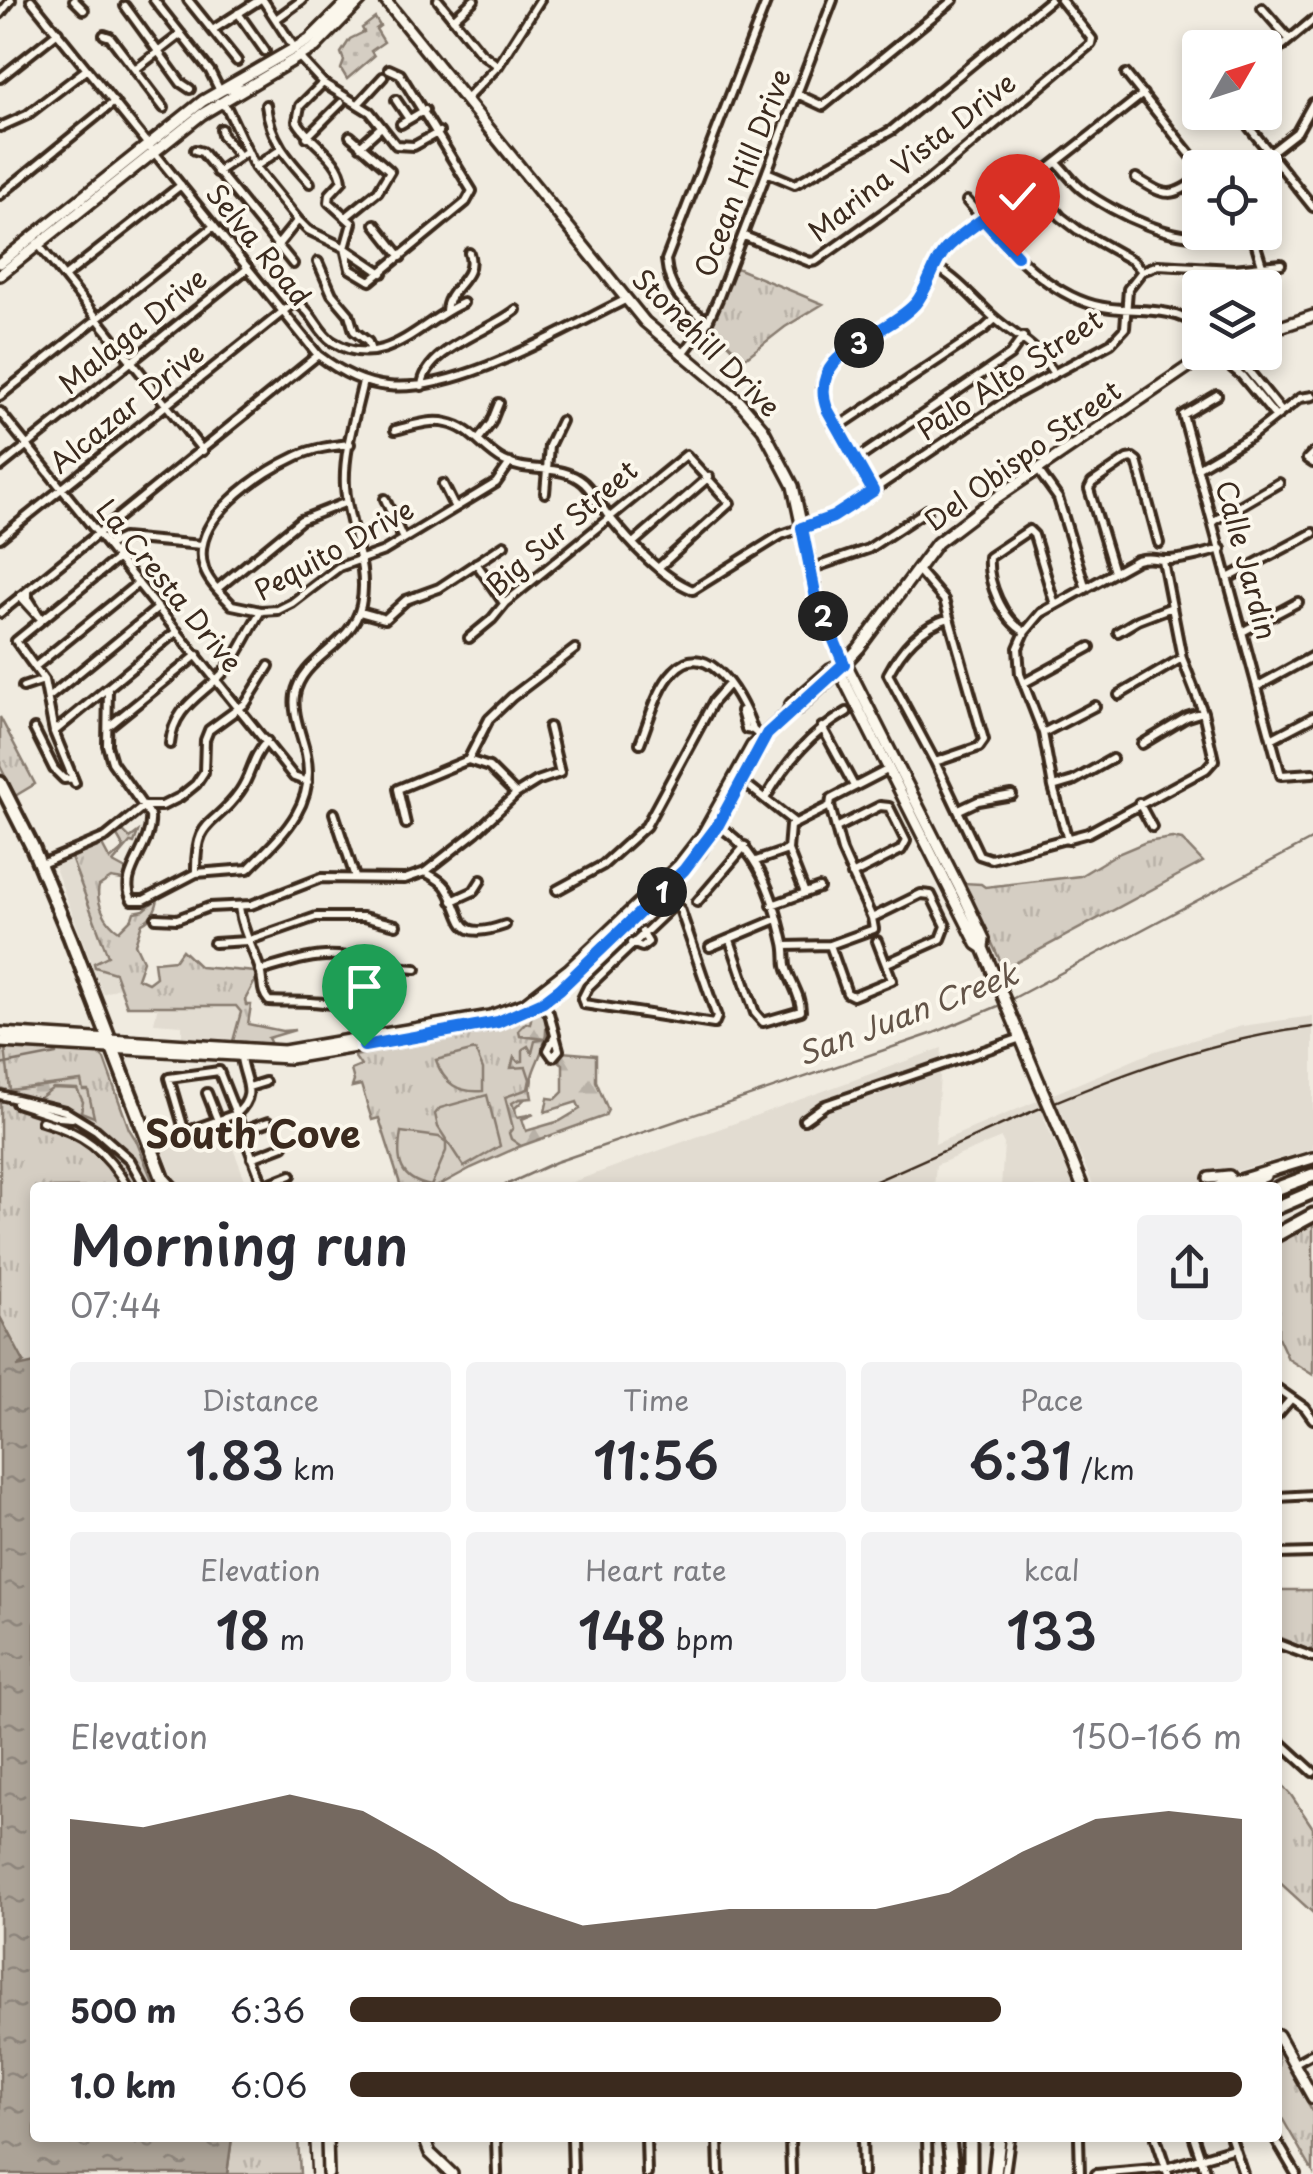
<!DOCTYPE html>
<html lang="en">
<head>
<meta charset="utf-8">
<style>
	body { margin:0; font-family:"Playpen Sans",sans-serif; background:#f2f2f3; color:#2b2b33; height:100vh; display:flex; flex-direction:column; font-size:38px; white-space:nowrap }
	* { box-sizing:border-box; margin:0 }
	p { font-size:32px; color:#7c7c81 }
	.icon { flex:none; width:55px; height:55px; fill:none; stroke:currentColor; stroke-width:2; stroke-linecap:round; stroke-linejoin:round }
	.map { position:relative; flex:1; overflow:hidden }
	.side { position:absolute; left:30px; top:1182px; width:1252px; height:960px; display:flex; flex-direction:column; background:#fff; border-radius:10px; box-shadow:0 5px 15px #0003 }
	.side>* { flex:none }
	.needle { width:65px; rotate:51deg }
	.controls { position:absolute; left:1182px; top:30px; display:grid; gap:20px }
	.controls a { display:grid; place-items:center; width:100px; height:100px; border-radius:10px; background:#fff; box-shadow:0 5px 15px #0003; font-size:50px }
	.pin { position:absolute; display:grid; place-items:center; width:85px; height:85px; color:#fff; margin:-102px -42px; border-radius:50% 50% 50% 0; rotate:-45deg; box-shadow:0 0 10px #0007 }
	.pin .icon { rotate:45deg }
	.km { position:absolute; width:50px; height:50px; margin:-25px; border-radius:50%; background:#222; color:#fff; font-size:28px; line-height:50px; text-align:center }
	.round { display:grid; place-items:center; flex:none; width:105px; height:105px; border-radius:10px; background:#f2f2f3 }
	.overview { display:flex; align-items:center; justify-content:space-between; height:170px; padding:0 40px }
	h1 { font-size:55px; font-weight:600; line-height:75px }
	.metrics { display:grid; grid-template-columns:repeat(3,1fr); gap:15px; height:170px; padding:10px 40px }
	.metrics div { display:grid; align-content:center; border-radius:10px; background:#f2f2f3; text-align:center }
	.metrics b { font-size:50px; font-weight:600 }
	.metrics small { font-size:28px; font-weight:400 }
	.metrics p { font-size:28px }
	.chart { height:280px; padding:20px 40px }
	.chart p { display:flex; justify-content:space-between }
	.chart svg { width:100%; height:180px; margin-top:10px; fill:#3b2a1e; opacity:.7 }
	ul { padding:0 40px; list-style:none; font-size:32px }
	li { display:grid; grid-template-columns:160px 120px 1fr; align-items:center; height:75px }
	li i { height:25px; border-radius:12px; background:#3b2a1e }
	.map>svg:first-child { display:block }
</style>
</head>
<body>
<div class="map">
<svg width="1313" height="2174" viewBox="0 0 1313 2174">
	<defs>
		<pattern id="grass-tufts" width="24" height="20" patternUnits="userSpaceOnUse" patternTransform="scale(2.5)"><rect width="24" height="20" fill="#d5cec3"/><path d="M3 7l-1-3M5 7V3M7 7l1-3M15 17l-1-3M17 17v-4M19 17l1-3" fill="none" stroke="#b8b1a7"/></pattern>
		<pattern id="forest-firs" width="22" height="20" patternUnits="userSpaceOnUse" patternTransform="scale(2.5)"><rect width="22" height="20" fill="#d5cec3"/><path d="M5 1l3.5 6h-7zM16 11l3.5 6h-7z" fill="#b8b1a7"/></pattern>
		<pattern id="garden-dots" width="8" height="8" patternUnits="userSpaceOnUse" patternTransform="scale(2.5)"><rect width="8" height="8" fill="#d5cec3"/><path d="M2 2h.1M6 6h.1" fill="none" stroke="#b8b1a7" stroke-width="1.8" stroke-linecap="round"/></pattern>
		<pattern id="water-ripples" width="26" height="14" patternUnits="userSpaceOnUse" patternTransform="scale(2.5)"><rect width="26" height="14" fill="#aca397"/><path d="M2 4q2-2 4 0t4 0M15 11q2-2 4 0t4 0" fill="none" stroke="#8d857b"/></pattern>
	</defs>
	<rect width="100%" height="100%" fill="#f0ebe0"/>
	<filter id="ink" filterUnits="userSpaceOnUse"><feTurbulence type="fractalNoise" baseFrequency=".01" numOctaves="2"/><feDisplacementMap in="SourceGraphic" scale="20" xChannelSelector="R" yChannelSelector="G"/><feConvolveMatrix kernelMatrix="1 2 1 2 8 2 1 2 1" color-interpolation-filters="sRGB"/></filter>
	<g filter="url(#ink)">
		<path fill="#e2dcd1" d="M71 858 109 957 94 963 115 973 121 987 103 994 55 868 58 863Z
			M194 1004 236 1006 241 1012 237 1039 182 1038V1025L154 1023 158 1005 192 1007Z
			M1313 1016V1149L1217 1177 1194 1187H1094L1061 1111 1044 1119 1075 1187H1001L1004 1144 1001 1138 936 1165 934 1187 556 1188 942 1048 935 1144 1155 1051 1242 1026Z
			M223 1123 248 1187H177L160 1143Z"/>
		<path fill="url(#grass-tufts)" stroke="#887c70" stroke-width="2.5" d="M734 267 823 304 785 327 744 359 709 324Z
			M0 717 35 784 15 796 0 766Z
			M123 831 130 838 138 832 134 843 131 842 113 863 126 870 123 880 111 878 99 886C95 902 106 923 119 931L132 918 134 912 144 910 158 898C157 908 151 919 142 923L135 944 143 961 137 978 148 983 156 977 154 962 175 960 182 950 200 967 255 972 256 979 245 1000 246 1005H251L248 1024 282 1031 295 1030 268 1038 271 1044 233 1041 241 1012 236 1006H127L115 973 95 967 94 963 108 956 71 858 102 845 110 860 124 848 117 836Z
			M1172 838 1182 840 1203 862 1004 969 964 883 981 884 985 887 1080 876 1115 855 1146 842Z
			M536 1013 545 1022 548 1043 534 1063 530 1094 515 1108 521 1146 471 1168 436 1187H401L379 1118 372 1120 361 1085 352 1087 354 1081 351 1070 361 1066 354 1056 495 1030Z
			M0 1048 99 1054 104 1059 129 1129 136 1140 155 1187 35 1188V1363L20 1369 16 1366 23 1362 0 1317Z
			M1313 1224V1375L1288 1359 1278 1337V1241Z
			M1278 1590H1313V1652L1278 1637Z
			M1278 1781 1291 1795 1313 1828V1913L1278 1881Z
			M1278 2049 1313 2112V2172L1278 2111Z
			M232 2138H298L300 2174H227Z"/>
		<path fill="url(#forest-firs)" stroke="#887c70" stroke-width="2.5" d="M533 1009H538L545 1017C552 1054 524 1067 532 1098L519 1099 512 1103 517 1117 534 1114 522 1119 526 1131 560 1121 580 1109 577 1102 545 1112 548 1098 556 1099 563 1092V1064L559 1061 562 1052 596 1055V1081L608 1110 605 1116 521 1146 511 1139 509 1133 513 1128 505 1097 528 1089 530 1079 526 1067 511 1068 514 1057 518 1062 523 1061V1049L528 1046 532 1053 535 1041 545 1039 520 1036 519 1030 526 1023 530 1024Z
			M2 1048H5L10 1090 81 1081 83 1090H88L94 1117 81 1112 83 1102 77 1089 53 1088 37 1100 0 1088Z"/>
		<path fill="url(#garden-dots)" stroke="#887c70" stroke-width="2.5" d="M375 18 380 26 376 29 384 42 371 51 374 56 347 79 341 69 344 61 341 53 350 39 364 32 362 28Z"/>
		<path fill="#d5cec3" stroke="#887c70" stroke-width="2.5" d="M475 1050 483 1069V1091C458 1093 444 1084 436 1060Z
			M487 1095 500 1146 464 1167 438 1127 435 1114 440 1108Z
			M401 1132 439 1137 446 1142V1151L431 1186C399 1180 396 1161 401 1132Z"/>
		<path fill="url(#water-ripples)" stroke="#7f7367" stroke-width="2.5" d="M0 1317 24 1362 17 1367 35 1363V2138H232L227 2174H0Z"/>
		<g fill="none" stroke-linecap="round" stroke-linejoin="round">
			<path stroke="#7f7367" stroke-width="2.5" d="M1010 1000 1313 839
				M0 1065 56 1054
				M499 1188 556 1162 934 1033 1003 1004"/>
			<g stroke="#3b2a1e" stroke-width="14">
				<path id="minor" d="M31 0 318 355C339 371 362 384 388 386 459 393 563 330 627 299
					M74 0 84 10
					M154 0 210 71 220 91 245 87
					M188 0 237 61
					M263 0 295 49
					M438 0 481 53 497 65
					M125 6 181 83 190 89
					M1262 8 1289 39
					M238 13 265 51
					M0 14 11 0
					M276 19 302 0
					M453 19 474 0
					M214 29 259 0
					M104 35 110 37 164 108
					M300 58 323 83 370 112 396 145 414 146 439 132
					M1265 60 1313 20
					M136 69 181 34
					M1126 74 1201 168
					M0 78 58 32
					M323 83 300 106 297 121C308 142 340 157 342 181L330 194 329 202 352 223 345 248 350 269 370 281 466 202 472 191 400 74 389 69
					M797 94 823 106 953 0
					M396 100 409 119
					M465 100 498 66 540 0
					M218 102 227 108 255 167 298 220 308 230 345 248 382 273
					M359 103 383 77
					M266 105C270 139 287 158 310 183
					M1237 112 1313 207
					M401 124 425 110
					M0 127 27 115 87 69
					M221 129 222 135 239 156
					M307 137 341 103
					M360 146 381 127
					M195 150 202 152 293 264
					M1270 153 1297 132 1313 103
					M1057 163C1066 172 1074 184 1084 191 1111 211 1182 248 1215 232
					M255 167 280 150
					M217 172 246 152
					M769 173 795 184 892 130 1050 0
					M1136 178C1166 197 1172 199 1200 177
					M1032 183 1061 217 1078 230 1133 261 1142 271
					M0 195 114 102
					M967 201C1002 240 1040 290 1094 305 1131 315 1166 302 1200 327
					M346 217 378 191 390 171 350 136
					M375 224 401 257
					M1252 232 1262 265
					M744 236 810 262 816 261 925 183 1091 44 1092 39 1061 0
					M37 243 203 451
					M277 246 298 220
					M318 262 332 294 349 314 354 331 368 342 371 351
					M936 267C957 279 973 298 991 315 1017 339 1034 341 1054 374
					M64 277 181 185
					M446 311C447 287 478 279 469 253
					M708 321C682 304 669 291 666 260L767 0
					M1220 352 1223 360 1242 376 1275 416
					M1226 352 1247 369 1281 411
					M682 355 708 321 718 299 833 0
					M422 386C425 349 491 331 516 310
					M1217 395 1183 415 1281 775 1313 773
					M0 396 214 226
					M0 412 294 777 308 782
					M838 427 983 330 995 319
					M395 430C412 426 430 419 447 423 472 428 483 450 504 461 531 475 560 462 584 483 593 492 600 504 607 514 629 541 660 577 693 590L781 535 833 517 1013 396 1111 343 1125 328 1128 289 1142 271 1158 265 1234 269 1281 264
					M478 440 491 423 499 403
					M856 460 1010 355 1023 337
					M1313 463 1307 459 1313 453
					M0 467 248 268
					M1197 468 1250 437 1300 398 1313 396
					M1038 470 1058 498 1086 589
					M443 484 455 508
					M873 491C860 466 819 411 822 385 824 374 831 366 837 357L912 307 922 295 944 251 1143 94
					M545 493 549 446 561 421
					M385 499 403 539
					M1212 522 1279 483
					M0 538 295 302C313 310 317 332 333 342 384 373 421 321 463 303
					M633 543 709 477
					M108 545 123 538 202 545
					M476 563 504 603
					M810 569 868 549 927 510
					M917 569 944 600 984 740 979 747 935 762
					M1114 572 1089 489 1092 483 1127 459 1133 458 1137 461 1159 543
					M1228 578 1313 533
					M217 589 301 520 347 502
					M20 596 42 620 28 598V591
					M261 611 232 605C223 595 208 582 204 568 188 519 261 473 297 456 314 448 332 446 350 444
					M360 612 385 619 406 600 439 588 504 545
					M0 613 318 355
					M949 618C920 627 902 648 888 674L935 762 979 855 991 859 1088 833 1206 769 1214 760 1203 712 1182 658 1163 561
					M1025 632C1002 619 987 582 989 557L1029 530 1034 535 1055 605
					M1118 632 1138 620 1172 607
					M1242 632 1298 602
					M469 638 492 619 505 603 686 455 730 503 659 567
					M36 666 138 583
					M1024 683 1090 647
					M1258 686 1313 656
					M23 687 44 680
					M108 690 107 745 112 762 150 816C153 848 117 874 132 900H144L196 873 248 869C281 836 317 806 306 754 302 735 292 714 295 695 302 656 352 647 361 605 370 565 347 526 345 486 343 452 356 414 363 381
					M1119 695 1182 658
					M48 698 158 608
					M741 711 746 729 753 730 764 740
					M108 727 197 655
					M822 727 854 786
					M34 729 54 769 64 779 73 778
					M54 732 177 631
					M1043 733 1095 706
					M1273 738 1313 717
					M640 743C649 721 657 688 674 671 709 634 745 703 753 730
					M170 744C173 710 196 699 219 677 236 661 248 632 261 611L278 610 292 603 339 567 384 551 496 483 510 463
					M1142 744 1187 717 1203 712
					M468 760 489 719 512 697 575 649
					M468 760 489 767 516 794
					M75 783 54 732 44 680 16 641 118 558
					M1053 787 1073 781 1112 759
					M751 788 795 823
					M766 797C788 760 810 734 847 712
					M1139 803 1152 827
					M959 810 978 801 1012 795
					M334 813 355 877
					M406 824 398 789 468 760
					M716 825C758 847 774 898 784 943 786 951 785 959 786 966 790 982 801 995 801 1011L763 1022 755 1013 730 940
					M838 827 880 806 889 807 906 841 901 850 852 875
					M1068 840 1053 787 1043 733 1020 674 1018 648 1025 632 1041 613 1137 560C1153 556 1156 561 1170 560 1187 559 1204 554 1221 549
					M756 861 788 850
					M39 865 106 837 144 806H162L180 797 196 784 204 772 205 740 209 730 246 703 269 666
					M425 872C432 876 441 880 446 887 466 917 453 943 505 925
					M196 873C195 816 214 829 240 791 252 774 251 758 267 741
					M557 890 603 865 646 826 713 702 729 684
					M805 893 788 850 790 826 830 806 831 799 889 769
					M452 901 474 891 481 880
					M697 902 745 846
					M674 905 680 909 717 1017 714 1024 584 1004 582 999 588 987Z
					M772 905 819 888
					M239 907C242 931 253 948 260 970 264 983 260 991 269 1001 299 1003 348 997 369 1022L372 1039
					M156 918 177 919 209 907 251 905 321 878 405 879 425 872 476 832 516 794 537 781 560 773 549 727
					M872 918 921 894 931 895 946 926 941 939 887 963
					M214 943 247 941 316 917H363L396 925
					M631 943 642 947 648 942 642 932
					M830 945 847 993 853 996 892 980 877 941
					M785 946 830 945 874 929 872 918 842 851 830 806
					M710 947 777 919
					M260 971C285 964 312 954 338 956 365 958 389 968 416 969
					M539 995 549 1013 559 1050 553 1057 548 1050 554 1038
					M241 1058C245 1083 258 1094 236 1114L264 1188
					M219 1071 236 1114 188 1131 184 1129 169 1078Z
					M249 1087 265 1082
					M207 1093 218 1121
					M0 1095 65 1111 96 1130 130 1160 146 1188
					M16 1103 59 1117 72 1118
					M804 1120 825 1105 1021 1038
					M42 1121C84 1133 106 1150 128 1188
					M243 1131 268 1122
					M252 1158 283 1146
					M263 1186 291 1175
					M1278 1389 1305 1408 1313 1419
					M1278 1414 1290 1400
					M1278 1497 1313 1495
					M1278 1554 1313 1553
					M1278 1644 1313 1657
					M1278 1740 1313 1772
					M1295 2063 1313 2053
					M496 2138 497 2174
					M572 2138 573 2174
					M646 2138 647 2174
					M718 2138 719 2174
					M790 2138 791 2174
					M862 2138 863 2174
					M927 2138 928 2174
					M1079 2138 1080 2174
					M1156 2138 1168 2174
					M1194 2138 1206 2174
					M1231 2138 1243 2174
					M1275 2138 1296 2174
					M1005 2174 1010 2138
					M1096 2174 1166 2168 1234 2148"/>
			</g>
			<g stroke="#3b2a1e" stroke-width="16">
				<path id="major" d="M385 0 645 322 739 401 763 429 793 486 817 598 830 632 966 901 984 939 983 948
					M0 263 203 101 309 40 349 0
					M0 275 202 114 315 47 361 0
					M1265 332 1313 316
					M843 667 842 676 977 944 983 948 1039 1082
					M787 714 796 710 832 677 859 648 937 543 996 498 1210 352
					M0 1033 284 1051 490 1016 524 1004 569 969 679 865 703 834 752 746 787 714 791 704 830 670 843 664
					M0 1042 290 1058 486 1025C514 1018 537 1006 560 989L700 852 767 734
					M1058 1126 1083 1188
					M1209 1178 1229 1176
					M1213 1188 1313 1158
					M1237 1188 1265 1176
					M1278 2035 1313 2098
					M327 2138 328 2174
					M424 2138 430 2153 452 2174"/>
			</g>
			<g stroke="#3b2a1e" stroke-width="19">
				<path id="highway" d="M0 783 32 846 70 937 163 1179 171 1188
					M1278 1188 1313 1175
					M1278 1207 1313 1192
					M1278 1234 1313 1215
					M949 2138 953 2174
					M970 2138V2174
					M995 2174 999 2138"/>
			</g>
			<use href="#minor" stroke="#fbf7ec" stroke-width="6"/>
			<use href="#major" stroke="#fbf7ec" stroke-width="9"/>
			<use href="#highway" stroke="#fbf7ec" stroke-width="11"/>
			<path stroke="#3b2a1e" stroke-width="2.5" d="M860 1188C1007 1125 1153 1046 1313 1027
				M309 2138 311 2174"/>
			<g stroke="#3b2a1e" stroke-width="16" stroke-linecap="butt">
				<path id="major-bridge" d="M1039 1082 1058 1126"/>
			</g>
			<use href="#major-bridge" stroke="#fbf7ec" stroke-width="9"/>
		</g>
	</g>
	<g fill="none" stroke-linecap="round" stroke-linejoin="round" filter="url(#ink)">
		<g stroke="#fff" stroke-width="20">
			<path id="route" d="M364 1046 498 1022 543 1002 560 989 684 870 718 825 767 734 844 664 816 598 802 528 833 517 873 491 827 409C806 351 885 337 915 304 929 288 932 264 946 249 956 238 971 228 983 219L1017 256"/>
		</g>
		<use href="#route" stroke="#1a73e8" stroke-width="12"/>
	</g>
	<g text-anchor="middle" stroke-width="8" stroke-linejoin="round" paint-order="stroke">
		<g font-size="28" fill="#3b2a1e" stroke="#fbf7ec">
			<text transform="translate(912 157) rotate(-38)" y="10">Marina Vista Drive</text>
			<text transform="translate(743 173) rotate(-69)" y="10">Ocean Hill Drive</text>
			<text transform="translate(258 245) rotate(51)" y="10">Selva Road</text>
			<text transform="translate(133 331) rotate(-39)" y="10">Malaga Drive</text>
			<text transform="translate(706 343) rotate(45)" y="10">Stonehill Drive</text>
			<text transform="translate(1010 375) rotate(-33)" y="10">Palo Alto Street</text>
			<text transform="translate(127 408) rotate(-39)" y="10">Alcazar Drive</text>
			<text transform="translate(1023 456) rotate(-36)" y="10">Del Obispo Street</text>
			<text transform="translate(562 528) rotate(-41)" y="10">Big Sur Street</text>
			<text transform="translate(334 550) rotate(-29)" y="10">Pequito Drive</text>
			<text transform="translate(1246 560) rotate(75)" y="10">Calle Jardin</text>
			<text transform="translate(169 586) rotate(51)" y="10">La Cresta Drive</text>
		</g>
		<g font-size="30" font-style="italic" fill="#635448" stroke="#fbf7ec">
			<text transform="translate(908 1015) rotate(-21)" y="10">San Juan Creek</text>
		</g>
		<g font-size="38" font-weight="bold" fill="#3b2a1e" stroke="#fbf7ec">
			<text x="253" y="1148">South Cove</text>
		</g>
	</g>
</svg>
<div class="controls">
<a><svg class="needle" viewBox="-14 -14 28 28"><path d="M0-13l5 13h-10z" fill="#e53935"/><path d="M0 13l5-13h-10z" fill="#7c7c81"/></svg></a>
<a><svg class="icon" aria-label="locate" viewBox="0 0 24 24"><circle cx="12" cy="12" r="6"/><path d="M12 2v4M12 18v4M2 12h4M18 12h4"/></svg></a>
<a><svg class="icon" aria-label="layers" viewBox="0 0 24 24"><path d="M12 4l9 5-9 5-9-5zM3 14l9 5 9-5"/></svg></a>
</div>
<div class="pin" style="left:364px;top:1046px;background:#1e9e55"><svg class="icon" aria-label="arrive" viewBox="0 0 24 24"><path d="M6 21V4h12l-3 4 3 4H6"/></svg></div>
<div class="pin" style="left:1017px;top:256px;background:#d93025"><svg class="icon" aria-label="check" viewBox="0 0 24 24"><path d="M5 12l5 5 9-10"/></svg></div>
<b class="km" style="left:662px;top:892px">1</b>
<b class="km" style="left:823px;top:616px">2</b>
<b class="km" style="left:859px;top:343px">3</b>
<section class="side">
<div class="overview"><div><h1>Morning run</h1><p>07:44</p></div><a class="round"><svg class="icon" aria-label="share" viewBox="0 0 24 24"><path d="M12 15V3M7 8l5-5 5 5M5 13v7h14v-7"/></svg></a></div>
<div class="metrics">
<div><p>Distance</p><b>1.83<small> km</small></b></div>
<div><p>Time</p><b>11:56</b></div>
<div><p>Pace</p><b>6:31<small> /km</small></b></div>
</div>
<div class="metrics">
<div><p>Elevation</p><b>18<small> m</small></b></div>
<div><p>Heart rate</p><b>148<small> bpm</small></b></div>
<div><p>kcal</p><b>133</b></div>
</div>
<div class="chart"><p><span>Elevation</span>150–166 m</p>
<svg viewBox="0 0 160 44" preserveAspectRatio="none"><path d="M0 44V12L10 14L20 10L30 6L40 10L50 20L60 32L70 38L80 36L90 34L100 34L110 34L120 30L130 20L140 12L150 10L160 12V44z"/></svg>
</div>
<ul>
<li><b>500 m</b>6:36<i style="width:73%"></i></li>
<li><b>1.0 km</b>6:06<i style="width:100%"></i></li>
</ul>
</section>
</div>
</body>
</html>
